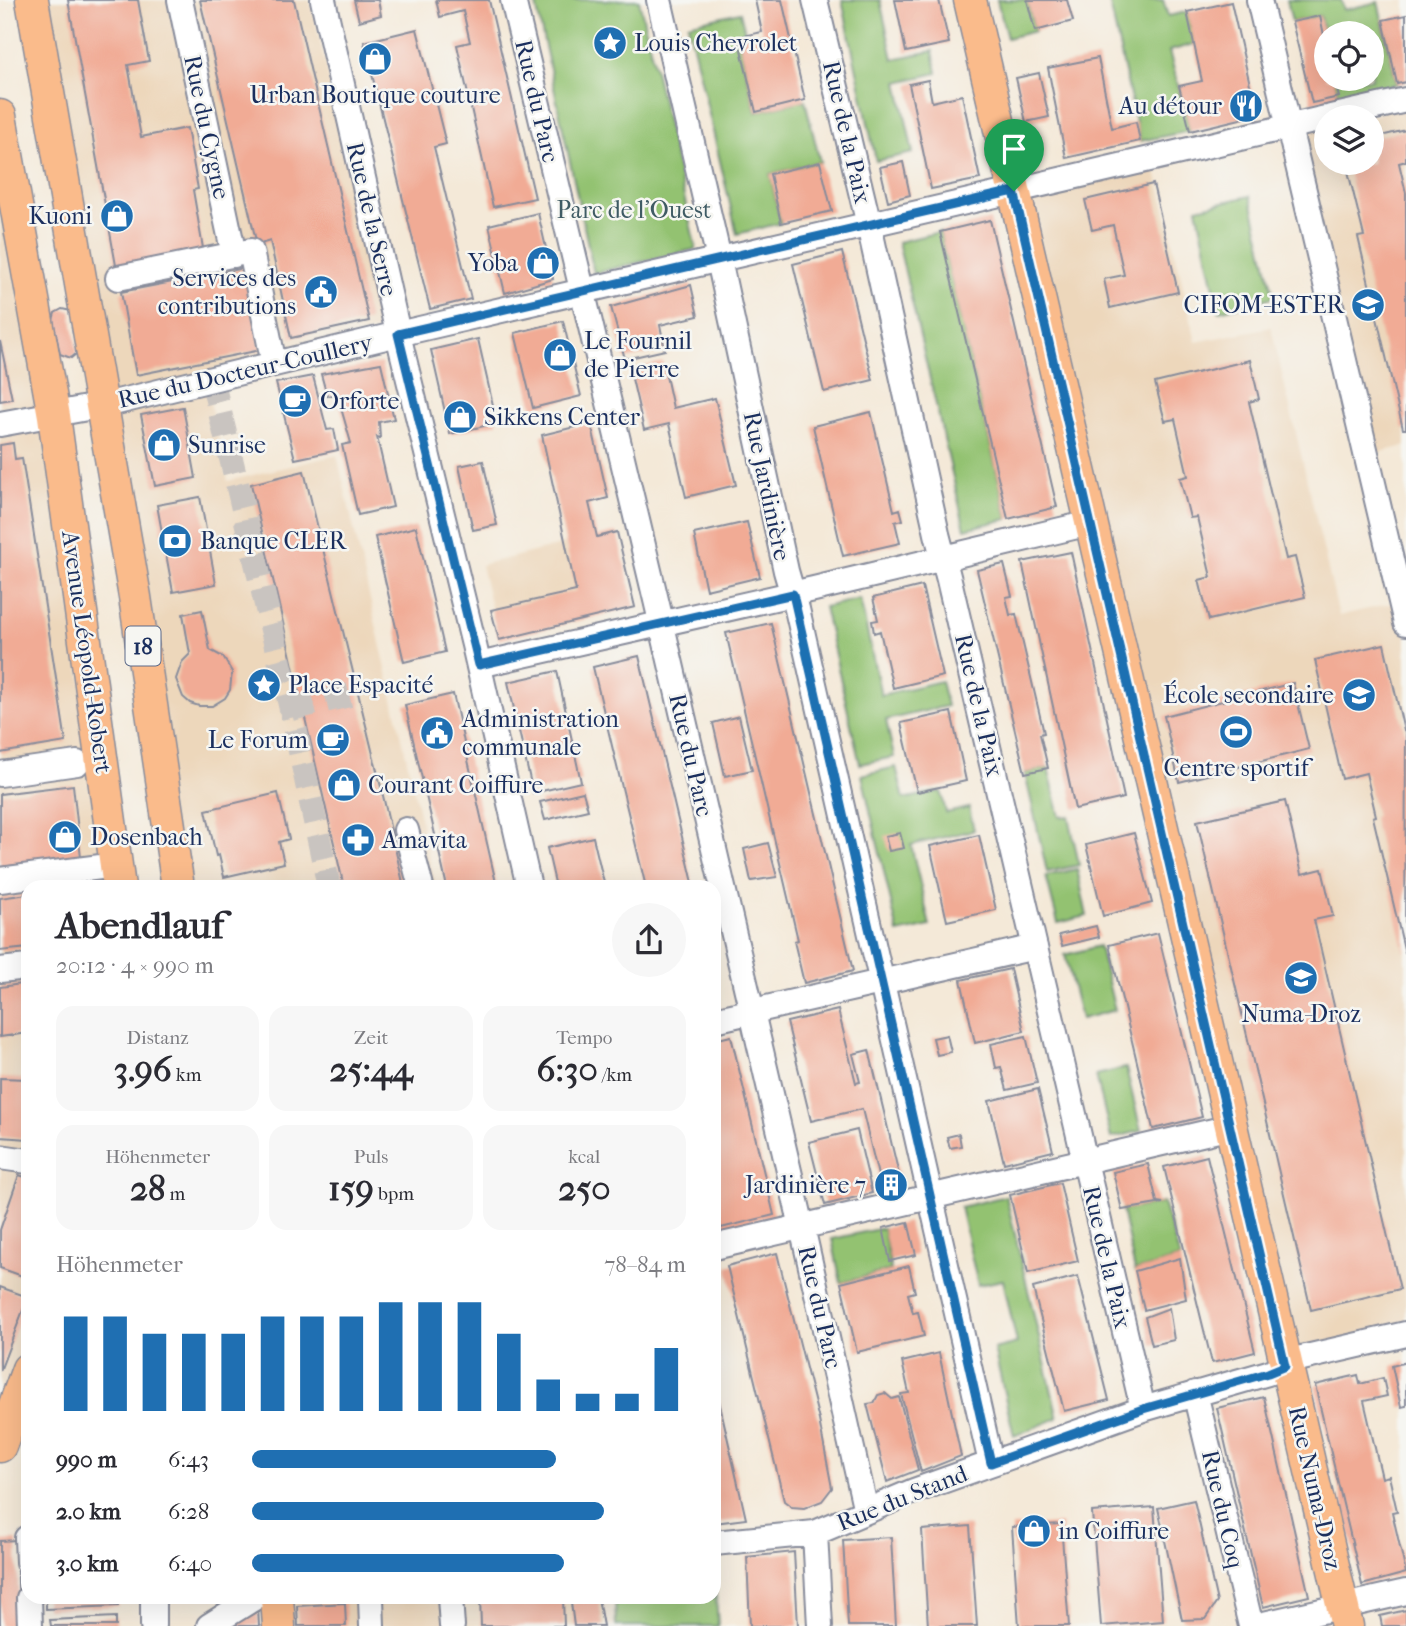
<!DOCTYPE html>
<html lang="de">
<head>
<meta charset="utf-8">
<style>
	body { margin:0; font-family:"IM FELL French Canon",serif; background:#f7f7f7; color:#2b2b33; height:100vh; display:flex; flex-direction:column; font-size:26px; white-space:nowrap }
	* { box-sizing:border-box; margin:0 }
	p { font-size:23px; color:#7c7c81 }
	.icon { flex:none; width:38px; height:38px; fill:none; stroke:currentColor; stroke-width:2; stroke-linecap:round; stroke-linejoin:round }
	.map { position:relative; flex:1; overflow:hidden }
	.drawer { position:absolute; left:21px; top:880px; width:700px; height:724px; display:flex; flex-direction:column; background:#fff; border-radius:21px; box-shadow:0 7px 28px #0002 }
	.drawer>* { flex:none }
	.buttons { position:absolute; left:1314px; top:21px; display:grid; gap:14px }
	.buttons a { display:grid; place-items:center; width:70px; height:70px; border-radius:50%; background:#fff; box-shadow:0 7px 28px #0002; font-size:35px }
	.pin { position:absolute; display:grid; place-items:center; width:60px; height:60px; color:#fff; margin:-72px -30px; border-radius:50% 50% 50% 0; rotate:-45deg; box-shadow:0 0 7px #0007 }
	.pin .icon { rotate:45deg }
	.round { display:grid; place-items:center; flex:none; width:74px; height:74px; border-radius:37px; background:#f7f7f7 }
	.overview { display:flex; align-items:center; justify-content:space-between; height:119px; padding:0 35px }
	h1 { font-size:38px; font-weight:700; line-height:52px }
	.stats { display:grid; grid-template-columns:repeat(3,1fr); gap:10px; height:119px; padding:7px 35px }
	.stats div { display:grid; align-content:center; border-radius:18px; background:#f7f7f7; text-align:center }
	.stats b { font-size:35px; font-weight:700 }
	.stats small { font-size:19px; font-weight:400 }
	.stats p { font-size:19px }
	.chart { height:196px; padding:14px 35px }
	.chart p { display:flex; justify-content:space-between }
	.chart svg { width:100%; height:126px; margin-top:7px; stroke:#1f6fb2; stroke-width:6 }
	ul { padding:0 35px; list-style:none; font-size:23px }
	li { display:grid; grid-template-columns:112px 84px 1fr; align-items:center; height:52px }
	li i { height:18px; border-radius:9px; background:#1f6fb2 }
	.map>svg:first-child { display:block }
</style>
</head>
<body>
<div class="map">
<svg width="1406" height="1626" viewBox="0 0 1406 1626">
	<rect width="100%" height="100%" fill="#f6f6f2"/>
	<filter id="ink" filterUnits="userSpaceOnUse"><feTurbulence type="fractalNoise" baseFrequency=".0143" numOctaves="2"/><feDisplacementMap in="SourceGraphic" scale="14" xChannelSelector="R" yChannelSelector="G"/><feConvolveMatrix kernelMatrix="1 2 1 2 8 2 1 2 1" color-interpolation-filters="sRGB"/></filter>
	<filter id="wash" filterUnits="userSpaceOnUse"><feTurbulence type="fractalNoise" baseFrequency=".00686" numOctaves="4" result="noise"/><feDisplacementMap in="SourceGraphic" scale="28" xChannelSelector="R" yChannelSelector="G"/><feGaussianBlur stdDeviation="1.57" result="paint"/><feColorMatrix in="noise" values="0 0 0 0 0 0 0 0 0 0 0 0 0 0 0 0 0 1.4 0 .05"/><feComposite in="paint" operator="in"/></filter>
	<g filter="url(#wash)">
		<rect width="100%" height="100%" fill="#f4e9d8"/>
		<path fill="#edd7bb" d="M41 0H310L388 328 203 372 228 481 337 455 436 887H182Z
			M1406 100V446L1367 455 1288 128 1326 118V163H1372V117Z
			M1153 159 1196 342 1271 327 1339 616 1401 601 1406 623V1334L1285 1366 1014 191Z
			M0 191 53 488 112 887H28V1346L0 1417Z
			M565 544 583 620 499 640 481 565Z
			M287 1598H603L605 1626H290Z"/>
		<path fill="#93c271" stroke="#577868" stroke-width="2" d="M535 0H639L696 249 594 273Z
			M842 0H880L893 59 933 51 937 73 898 82 913 153 876 161Z
			M997 0H1027L1035 31 1007 38Z
			M1109 0H1163L1168 16 1187 12 1194 44 1169 51 1190 131 1140 141Z
			M1287 0H1341L1344 10 1378 2 1397 84 1339 97 1334 79H1372V33H1326V45L1320 16 1292 22Z
			M740 12 746 36 738 38 756 112 805 100 820 162 770 174 781 223 737 234 688 24Z
			M1250 196 1274 297 1219 311 1197 208Z
			M940 232 1008 519 965 529 898 242Z
			M860 599 881 695 941 681 947 706 886 720 894 757 860 764 824 607Z
			M896 767 904 799 941 791 946 813 969 808 974 830 911 845 930 926 898 933 862 775Z
			M1048 768 1060 817 1069 816 1079 865 1047 872 1025 773Z
			M1077 869 1087 916 1058 923 1046 876Z
			M1099 946 1115 1010 1081 1019 1065 955Z
			M1126 1068 1141 1131 1111 1138 1096 1075Z
			M1006 1196 1058 1418 1014 1436 994 1349 1017 1343 1003 1280 978 1285 960 1207Z
			M1163 1203 1180 1258 1135 1271 1122 1210Z
			M883 1228 891 1270 841 1283 832 1239Z
			M714 1566 718 1626H616L615 1598H714Z"/>
		<g id="blocks">
			<path fill="#f1ab95" d="M68 0H138L149 61 128 65 141 137 187 128 198 189 193 190 204 254 117 271Z
				M200 0H294L369 321 291 338 270 241 257 245Z
				M354 0H378L381 15 359 21Z
				M436 0H489L535 198 493 207 457 45 470 42 463 11 440 17Z
				M755 0H782L805 100 756 112 738 37 762 32Z
				M895 0H939L949 43 906 52Z
				M1027 0H1067L1073 21 1035 31Z
				M1231 2 1257 115 1190 131 1179 86 1202 81 1187 12Z
				M1406 15V82L1397 84 1383 20Z
				M1320 16 1326 45V79H1334L1339 97 1312 103 1292 22Z
				M417 29 446 144 434 147 471 299 430 309 364 42Z
				M1098 58 1112 128 1136 122 1140 141 1066 158 1048 68Z
				M1039 73 1049 117 1026 122 1016 78Z
				M928 80 932 102 962 95 980 179 931 189 909 84Z
				M1406 130V161L1399 163 1406 193V429H1403L1358 237 1364 236 1346 163H1372V138Z
				M820 162 832 211 781 223 770 174Z
				M903 162 910 195 888 201 880 167Z
				M1153 184 1178 292 1110 308 1104 279 1124 275 1113 225 1092 230 1085 200Z
				M538 213 553 279 505 293 489 225Z
				M990 220 1057 507 1008 519 940 232Z
				M842 252 873 380 824 392 793 264Z
				M245 268 261 350 136 375 121 292Z
				M691 285 698 316 660 325 665 350 625 359 611 307Z
				M62 309 71 311 77 353 71 358 60 354 53 320 55 313Z
				M563 321 581 396 533 408 515 333Z
				M478 339 497 423 450 434 431 350Z
				M0 341 12 399 0 401Z
				M1250 360 1259 399 1249 402 1286 559 1295 557 1305 597 1209 620 1199 580 1211 577 1197 517 1190 518 1180 478 1188 476 1175 419 1165 421 1155 383Z
				M663 362 673 408 715 398 736 485 686 497 669 424 644 430 630 370Z
				M381 363 394 419 379 422 380 438 377 437 393 507 358 515 342 445 351 443 337 394 327 396 321 374Z
				M313 376 327 430 334 429 338 450 295 459 276 383Z
				M183 407 196 478 155 486 141 415Z
				M871 412 894 511 900 509 903 520 895 522 900 543 843 556 813 426Z
				M591 423 608 498 589 503 597 537 617 532 635 607 499 640 491 610 576 591 542 435Z
				M13 443 15 459 22 458 66 742 0 753V445Z
				M483 461 497 525 473 530 459 466Z
				M304 471 381 787 404 887H344L251 484Z
				M200 497 216 584 173 592 157 505Z
				M747 522 760 577 706 590 694 534Z
				M416 527 445 652 404 662 375 537Z
				M1071 552 1124 798 1075 809 1022 562Z
				M1004 564 1012 596 1006 597 1010 615 1016 614 1044 733 1040 734 1048 768 1025 773 977 570Z
				M922 586 943 676 893 688 880 631 874 633 872 621 878 620 873 598Z
				M202 610 210 650 223 657 232 672 230 690 225 698 212 706H199L190 703 183 697 176 679 182 662 190 654 183 614Z
				M771 623 853 971 804 983 794 941 798 940 726 633Z
				M1384 644 1404 731 1406 730 1405 953 1373 817 1376 816 1366 773 1342 779 1315 660Z
				M639 656 677 816 694 887H646L645 883 593 667Z
				M557 671 581 782 533 793 508 682Z
				M1293 683 1309 749 1179 782 1164 716Z
				M453 694 468 760 497 887H447L436 839 405 705Z
				M951 712 966 781 917 792 901 723Z
				M739 716 752 770 725 776 713 723Z
				M73 785 81 858 0 867V794Z
				M583 792 588 810 545 820 540 802Z
				M278 793 289 839 279 842 284 863 224 877 219 855 216 856 206 810Z
				M1285 801 1302 874 1322 869 1333 916 1314 920 1400 1289 1311 1310 1197 821Z
				M900 833 904 848 889 851 885 836Z
				M1134 833 1152 903 1103 916 1086 845Z
				M979 835 996 910 947 921 930 846Z
				M593 837 605 887H556L547 848Z
				M768 843 777 877 751 881 744 849Z
				M28 894V948L0 951V898Z
				M1096 926 1099 937 1062 946 1059 935Z
				M1158 933 1202 1117 1153 1129 1109 945Z
				M1010 969 1024 1031 975 1043 961 980Z
				M28 983V1033L0 1037V987Z
				M838 1010 856 1083 860 1082 853 1054 869 1050 902 1187 882 1192 862 1109 811 1121 787 1022Z
				M947 1035 951 1052 937 1055 933 1038Z
				M731 1036 774 1215 721 1228 714 1199V1040Z
				M1026 1036 1037 1083 1007 1090 1001 1067 996 1068 991 1044Z
				M0 1078 28 1079V1139L0 1137Z
				M1038 1089 1053 1151 1004 1163 989 1101Z
				M857 1130 872 1193 825 1205 809 1142Z
				M959 1134 961 1146 950 1148 947 1137Z
				M1207 1156 1255 1352 1212 1363 1164 1167Z
				M1148 1164 1157 1202 1163 1203 1122 1210 1113 1172Z
				M19 1175 28 1178V1278L0 1268V1230Z
				M1060 1183 1078 1261 1028 1273 1010 1195Z
				M908 1222 916 1255 890 1261 883 1228Z
				M777 1253 819 1420 832 1488 822 1501 804 1508 792 1507 784 1501 727 1266Z
				M1180 1258 1186 1299 1144 1310 1135 1271Z
				M909 1266 915 1292 908 1294 913 1313 918 1312 924 1336 857 1352 841 1283Z
				M1078 1276 1109 1400 1064 1411 1033 1288Z
				M0 1287 28 1297 0 1371Z
				M1169 1308 1174 1340 1152 1345 1145 1317Z
				M939 1353 961 1456 921 1472 901 1394 909 1393 902 1362Z
				M1406 1362V1406L1401 1407 1392 1366Z
				M1358 1375 1360 1384 1383 1378 1387 1396 1364 1401 1382 1478 1389 1476 1397 1511 1392 1512 1406 1573 1362 1585 1315 1385Z
				M714 1379 746 1519 714 1523Z
				M885 1393 892 1399 899 1397 918 1470 887 1482 867 1404 874 1403 878 1395Z
				M1264 1397 1309 1596 1263 1607 1217 1408Z
				M1194 1500 1217 1602 1205 1619 1182 1620 1158 1508Z
				M1154 1507 1163 1621 1101 1626 1092 1512Z
				M1061 1524 1069 1626H1019L1012 1527Z
				M970 1526 977 1626H928L922 1530Z
				M891 1537 896 1626H848L843 1540Z
				M17 1540 19 1626H0V1541Z
				M794 1552 798 1626H750L747 1557Z
				M46 1598H118V1606L46 1609Z
				M480 1598H563L564 1626H481Z
				M576 1598H598L603 1626H574L571 1603H576Z
				M345 1603 346 1626H298L297 1606Z
				M258 1608 259 1626H226Z
				M1406 1610V1626H1382L1380 1616Z
				M116 1617V1626H51L50 1620Z"/>
		</g>
	</g>
	<g filter="url(#ink)">
		<use href="#blocks" fill-opacity="0" stroke="#888c9b" stroke-width="2"/>
		<g fill="none" stroke-linecap="round" stroke-linejoin="round">
			<path stroke="#c9c4c0" stroke-width="24" stroke-dasharray="24 12" stroke-linecap="butt" d="M212 379 291 709 329 887
				M291 709 358 693"/>
			<g stroke="#888c9b" stroke-width="28">
				<path id="minor" d="M180 0 234 255
					M323 0 402 351 474 645 529 887
					M513 0 656 600 802 1227 866 1511
					M659 0 716 246 786 571 797 609 991 1463
					M815 0 869 225 937 534 949 580 1143 1409
					M1259 0 1406 623
					M1331 117 1406 100
					M118 278 251 251 274 364
					M0 424 109 404 398 334 1326 118
					M479 665 814 589 1090 523
					M0 774 77 763
					M406 830 421 887
					M0 880 116 865
					M0 970 28 967
					M714 1020 1035 947
					M0 1157 28 1161
					M714 1247 1231 1127
					M1195 1393 1251 1626
					M815 1533 820 1626
					M27 1538 28 1562
					M714 1543 815 1533 914 1491 1143 1409 1268 1373 1302 1358 1406 1334
					M29 1598 30 1626
					M153 1598V1626
					M371 1598 372 1626
					M450 1598 452 1626
					M209 1626 254 1598
					M1255 1626 1406 1592"/>
			</g>
			<g stroke="#888c9b" stroke-width="35">
				<path id="major" d="M32 0 135 597 178 887
					M970 0 1347 1626
					M0 116 54 416 119 887
					M0 1446 28 1369
					M277 1598 279 1626"/>
			</g>
			<use href="#minor" stroke="#fff" stroke-width="24"/>
			<use href="#major" stroke="#fabb8b" stroke-width="32"/>
		</g>
	</g>
	<g fill="none" stroke-linecap="round" stroke-linejoin="round" filter="url(#ink)">
		<g stroke="#fff" stroke-width="14">
			<path id="route" d="M1014 191 1285 1366 1268 1373 1143 1409 991 1463 793 594 479 665 398 334Z"/>
		</g>
		<use href="#route" stroke="#1f6fb2" stroke-width="9"/>
	</g>
	<defs>
		<g id="sight-disc" transform="scale(1.75)"><circle r="9.5" fill="#1f6fb2" stroke="#f6f6f2"/><path d="M0-6L1.8-2.2L6-1.7L2.9 1.2L3.7 5.4L0 3.3L-3.7 5.4L-2.9 1.2L-6-1.7L-1.8-2.2Z" fill="#fff"/></g>
		<g id="shop-disc" transform="scale(1.75)"><circle r="9.5" fill="#1f6fb2" stroke="#f6f6f2"/><path d="M-5-2.5h2.3a2.7 3.5 0 0 1 5.4 0H5L5.5 6h-11ZM-1.5-2.5h3a1.5 2.3 0 0 0-3 0Z" fill="#fff"/></g>
		<g id="restaurant-disc" transform="scale(1.75)"><circle r="9.5" fill="#1f6fb2" stroke="#f6f6f2"/><path d="M-5-6h1v4h1v-4h1v4h1v-4h1v5L-1.5 .5V6h-2V.5L-5-1ZM5-6V6H3V1.5H1.5Q1.5-4 5-6Z" fill="#fff"/></g>
		<g id="civic-disc" transform="scale(1.75)"><circle r="9.5" fill="#1f6fb2" stroke="#f6f6f2"/><path d="M-.6-6.5H3V-4.5H.6V-3L4-1V1h2V6H-6V1h2V-1L-.6-3ZM-1.2 2.5V6h2.4V2.5Z" fill="#fff"/></g>
		<g id="university-disc" transform="scale(1.75)"><circle r="9.5" fill="#1f6fb2" stroke="#f6f6f2"/><path d="M0-5L7-2L0 1L-7-2ZM-4 1L0 2.5L4 1V4Q0 6-4 4Z" fill="#fff"/></g>
		<g id="cafe-disc" transform="scale(1.75)"><circle r="9.5" fill="#1f6fb2" stroke="#f6f6f2"/><path d="M-5.5-4.5H6V0H3Q3 3.5 0 3.5H-2.5Q-5.5 3.5-5.5 0ZM3-3.2v2h1.7v-2ZM-6 4.5H4V6H-6Z" fill="#fff"/></g>
		<g id="bank-disc" transform="scale(1.75)"><circle r="9.5" fill="#1f6fb2" stroke="#f6f6f2"/><path d="M-6-4H6V4H-6ZM0-2.3a2.3 2.3 0 1 0 0 4.6a2.3 2.3 0 1 0 0-4.6Z" fill="#fff"/></g>
		<g id="school-disc" transform="scale(1.75)"><circle r="9.5" fill="#1f6fb2" stroke="#f6f6f2"/><path d="M0-5L7-2L0 1L-7-2ZM-4 1L0 2.5L4 1V4Q0 6-4 4Z" fill="#fff"/></g>
		<g id="stadium-disc" transform="scale(1.75)"><circle r="9.5" fill="#1f6fb2" stroke="#f6f6f2"/><path d="M0-5a6.5 5 0 1 0 0 10a6.5 5 0 1 0 0-10ZM-3.5-1.8h7v3.6h-7Z" fill="#fff"/></g>
		<g id="pharmacy-disc" transform="scale(1.75)"><circle r="9.5" fill="#1f6fb2" stroke="#f6f6f2"/><path d="M-2-6h4v4h4v4h-4v4h-4v-4h-4v-4h4Z" fill="#fff"/></g>
		<g id="building-disc" transform="scale(1.75)"><circle r="9.5" fill="#1f6fb2" stroke="#f6f6f2"/><path d="M-4-6H4V6H1V3H-1V6H-4ZM-2.5-4.3h1.7v1.8h-1.7ZM.8-4.3h1.7v1.8H.8ZM-2.5-1h1.7V.8h-1.7ZM.8-1h1.7V.8H.8Z" fill="#fff"/></g>
	</defs>
	<g fill-rule="evenodd">
		<use href="#sight-disc" x="610" y="43"/>
		<use href="#shop-disc" x="375" y="59"/>
		<use href="#restaurant-disc" x="1246" y="106"/>
		<use href="#shop-disc" x="117" y="216"/>
		<use href="#shop-disc" x="543" y="263"/>
		<use href="#civic-disc" x="321" y="292"/>
		<use href="#university-disc" x="1368" y="305"/>
		<use href="#shop-disc" x="560" y="355"/>
		<use href="#cafe-disc" x="295" y="401"/>
		<use href="#shop-disc" x="460" y="417"/>
		<use href="#shop-disc" x="164" y="445"/>
		<use href="#bank-disc" x="175" y="541"/>
		<use href="#sight-disc" x="264" y="685"/>
		<use href="#school-disc" x="1359" y="695"/>
		<use href="#stadium-disc" x="1236" y="732"/>
		<use href="#civic-disc" x="437" y="733"/>
		<use href="#cafe-disc" x="333" y="740"/>
		<use href="#shop-disc" x="344" y="785"/>
		<use href="#shop-disc" x="65" y="837"/>
		<use href="#pharmacy-disc" x="358" y="840"/>
		<use href="#school-disc" x="1301" y="978"/>
		<use href="#building-disc" x="891" y="1185"/>
		<use href="#shop-disc" x="1034" y="1531"/>
	</g>
	<g text-anchor="middle" stroke-width="5" stroke-linejoin="round" paint-order="stroke">
		<rect fill="#f6f6f2" stroke="#5d6b8a" stroke-width="2" x="125.5" y="626.5" width="35" height="39" rx="5"/>
		<g font-size="23" font-weight="bold" fill="#1b2f5e">
			<text x="143" y="654">18</text>
		</g>
		<g font-size="24" fill="#1b2f5e" stroke="#f6f6f2" text-anchor="start">
			<text x="634" y="51">Louis Chevrolet</text>
			<text x="375" y="103" text-anchor="middle">Urban Boutique couture</text>
			<text x="1222" y="114" text-anchor="end">Au détour</text>
			<text x="92" y="224" text-anchor="end">Kuoni</text>
			<text x="518" y="271" text-anchor="end">Yoba</text>
			<text x="296" y="286" text-anchor="end">Services des<tspan x="296" dy="28">contributions</tspan></text>
			<text x="1344" y="313" text-anchor="end">CIFOM-ESTER</text>
			<text x="584" y="349">Le Fournil<tspan x="584" dy="28">de Pierre</tspan></text>
			<text x="320" y="409">Orforte</text>
			<text x="484" y="425">Sikkens Center</text>
			<text x="188" y="453">Sunrise</text>
			<text x="200" y="549">Banque CLER</text>
			<text x="288" y="693">Place Espacité</text>
			<text x="1334" y="703" text-anchor="end">École secondaire</text>
			<text x="462" y="727">Administration<tspan x="462" dy="28">communale</tspan></text>
			<text x="308" y="748" text-anchor="end">Le Forum</text>
			<text x="1236" y="776" text-anchor="middle">Centre sportif</text>
			<text x="368" y="793">Courant Coiffure</text>
			<text x="90" y="845">Dosenbach</text>
			<text x="382" y="848">Amavita</text>
			<text x="1301" y="1022" text-anchor="middle">Numa-Droz</text>
			<text x="866" y="1193" text-anchor="end">Jardinière 7</text>
			<text x="1058" y="1539">in Coiffure</text>
		</g>
		<g font-size="24" fill="#1b2f5e" stroke="#f6f6f2">
			<text transform="translate(537 101) rotate(77)" y="8">Rue du Parc</text>
			<text transform="translate(207 127) rotate(78)" y="8">Rue du Cygne</text>
			<text transform="translate(847 132) rotate(77)" y="8">Rue de la Paix</text>
			<text transform="translate(372 219) rotate(77)" y="8">Rue de la Serre</text>
			<text transform="translate(245 371) rotate(-13)" y="8">Rue du Docteur-Coullery</text>
			<text transform="translate(767 486) rotate(78)" y="8">Rue Jardinière</text>
			<text transform="translate(87 652) rotate(82)" y="8">Avenue Léopold-Robert</text>
			<text transform="translate(979 705) rotate(77)" y="8">Rue de la Paix</text>
			<text transform="translate(691 755) rotate(77)" y="8">Rue du Parc</text>
			<text transform="translate(1107 1257) rotate(77)" y="8">Rue de la Paix</text>
			<text transform="translate(820 1307) rotate(77)" y="8">Rue du Parc</text>
			<text transform="translate(1315 1488) rotate(77)" y="8">Rue Numa-Droz</text>
			<text transform="translate(902 1498) rotate(-22)" y="8">Rue du Stand</text>
			<text transform="translate(1223 1509) rotate(77)" y="8">Rue du Coq</text>
		</g>
		<g font-size="24" fill="#3f5b64" stroke="#f6f6f2">
			<text x="634" y="218">Parc de l'Ouest</text>
		</g>
	</g>
</svg>
<div class="buttons">
<a><svg class="icon" aria-label="locate" viewBox="0 0 24 24"><circle cx="12" cy="12" r="6"/><path d="M12 2v4M12 18v4M2 12h4M18 12h4"/></svg></a>
<a><svg class="icon" aria-label="layers" viewBox="0 0 24 24"><path d="M12 4l9 5-9 5-9-5zM3 14l9 5 9-5"/></svg></a>
</div>
<div class="pin" style="left:1014px;top:191px;background:#1e9e55"><svg class="icon" aria-label="arrive" viewBox="0 0 24 24"><path d="M6 21V4h12l-3 4 3 4H6"/></svg></div>
<section class="drawer">
<div class="overview"><div><h1>Abendlauf</h1><p>20:12 · 4 × 990 m</p></div><a class="round"><svg class="icon" aria-label="share" viewBox="0 0 24 24"><path d="M12 15V3M7 8l5-5 5 5M5 13v7h14v-7"/></svg></a></div>
<div class="stats">
<div><p>Distanz</p><b>3.96<small> km</small></b></div>
<div><p>Zeit</p><b>25:44</b></div>
<div><p>Tempo</p><b>6:30<small> /km</small></b></div>
</div>
<div class="stats">
<div><p>Höhenmeter</p><b>28<small> m</small></b></div>
<div><p>Puls</p><b>159<small> bpm</small></b></div>
<div><p>kcal</p><b>250</b></div>
</div>
<div class="chart"><p><span>Höhenmeter</span>78–84 m</p>
<svg viewBox="0 0 160 44" preserveAspectRatio="none"><path d="M5 44V11M15 44V11M25 44V17M35 44V17M45 44V17M55 44V11M65 44V11M75 44V11M85 44V6M95 44V6M105 44V6M115 44V17M125 44V33M135 44V38M145 44V38M155 44V22"/></svg>
</div>
<ul>
<li><b>990 m</b>6:43<i style="width:70%"></i></li>
<li><b>2.0 km</b>6:28<i style="width:81%"></i></li>
<li><b>3.0 km</b>6:40<i style="width:72%"></i></li>
</ul>
</section>
</div>
</body>
</html>
